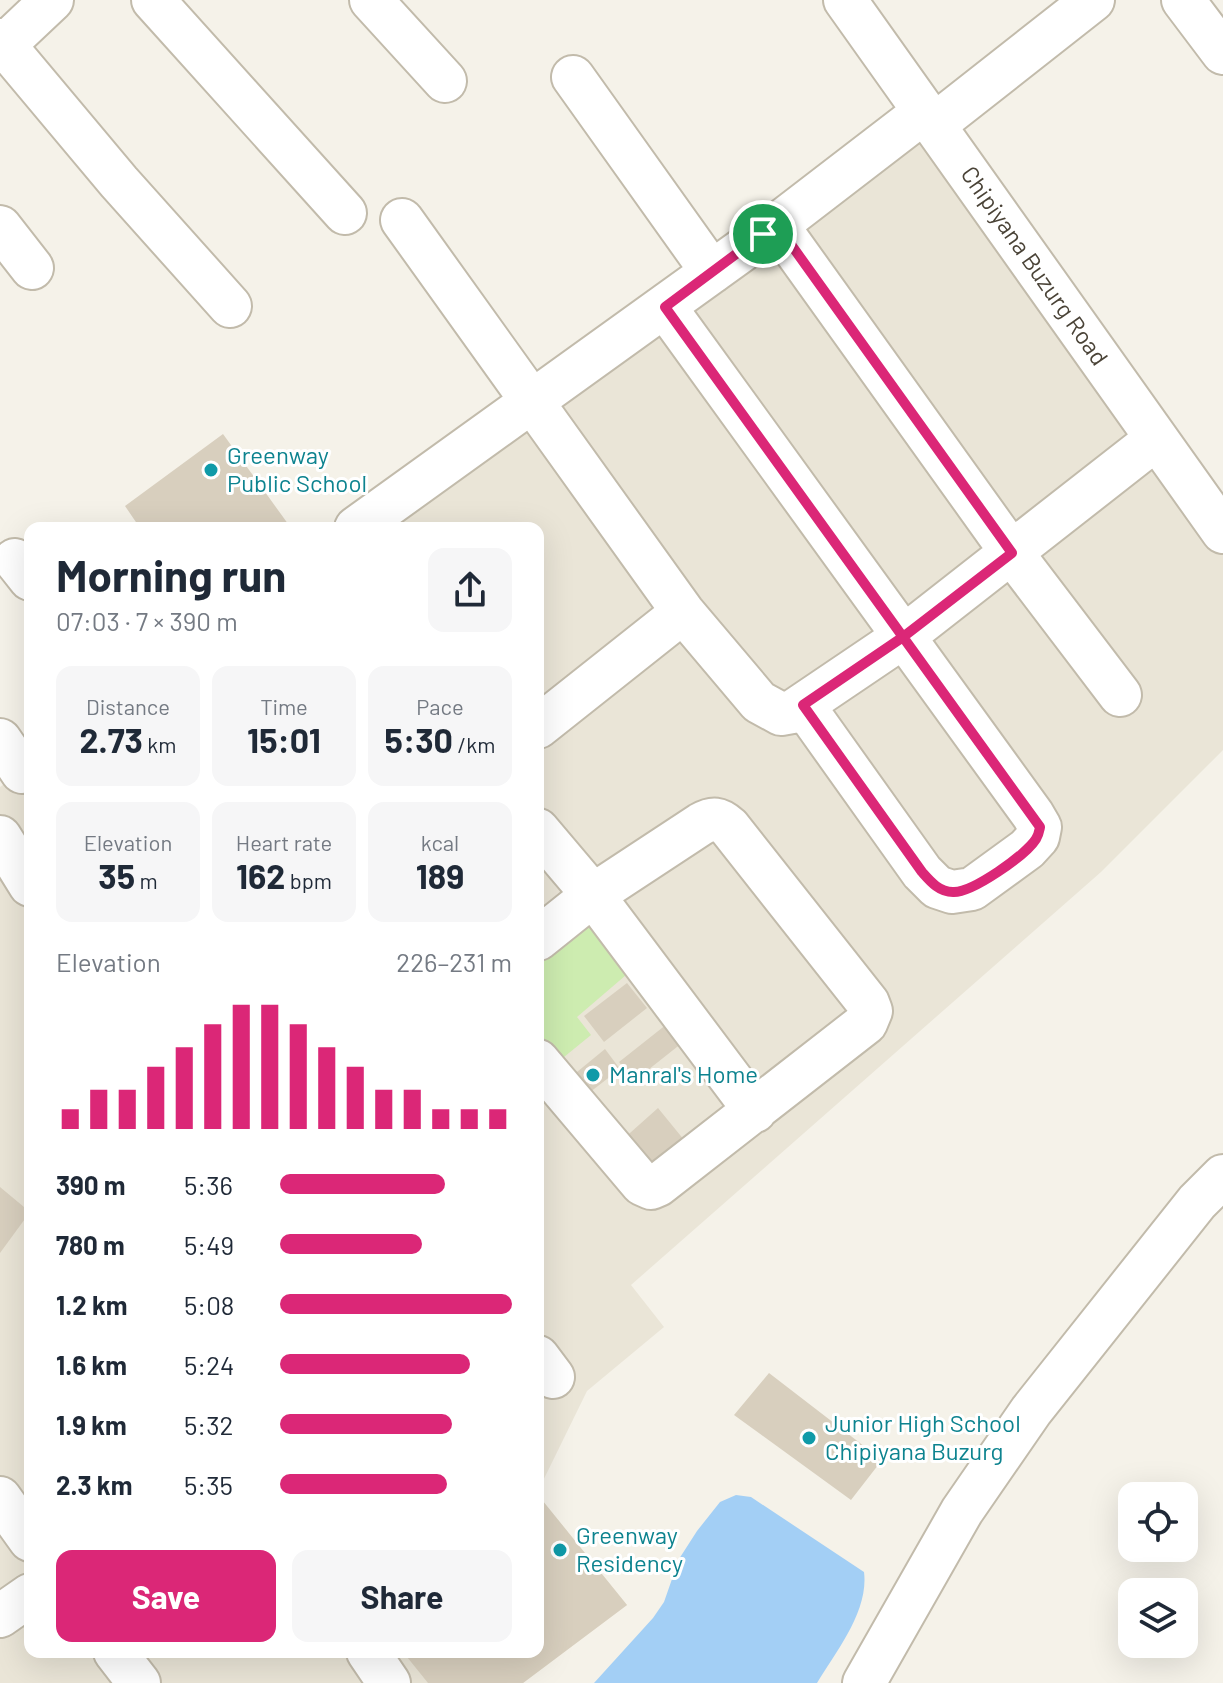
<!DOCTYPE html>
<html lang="en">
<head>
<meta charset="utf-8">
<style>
	body { margin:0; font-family:Barlow,sans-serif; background:#f6f6f7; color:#1f2937; height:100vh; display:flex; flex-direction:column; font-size:30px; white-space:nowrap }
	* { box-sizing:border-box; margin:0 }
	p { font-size:26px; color:#747a83 }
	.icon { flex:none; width:44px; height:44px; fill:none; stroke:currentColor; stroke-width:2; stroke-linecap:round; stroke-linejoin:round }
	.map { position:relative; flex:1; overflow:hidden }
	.sheet { position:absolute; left:24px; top:522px; width:520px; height:1136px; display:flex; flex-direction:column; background:#fff; border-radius:16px; box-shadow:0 8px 32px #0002 }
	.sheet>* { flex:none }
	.tools { position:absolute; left:1118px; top:1482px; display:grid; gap:16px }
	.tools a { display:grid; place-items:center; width:80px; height:80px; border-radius:16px; background:#fff; box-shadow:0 8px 32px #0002; font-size:40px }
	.pin { position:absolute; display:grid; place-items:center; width:68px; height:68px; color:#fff; margin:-34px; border:4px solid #fff; border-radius:50%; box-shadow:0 2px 8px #0007 }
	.round { display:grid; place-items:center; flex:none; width:84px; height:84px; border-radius:16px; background:#f6f6f7 }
	.overview { display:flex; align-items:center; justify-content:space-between; height:136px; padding:0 32px }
	h1 { font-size:44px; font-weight:700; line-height:60px }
	.figures { display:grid; grid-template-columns:repeat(3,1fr); gap:12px; height:136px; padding:8px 32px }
	.figures div { display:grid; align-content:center; border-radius:16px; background:#f6f6f7; text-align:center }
	.figures b { font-size:34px; font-weight:700 }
	.figures small { font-size:22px; font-weight:400 }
	.figures p { font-size:22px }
	.chart { height:224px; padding:16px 32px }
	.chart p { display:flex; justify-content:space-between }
	.chart svg { width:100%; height:144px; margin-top:8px; stroke:#db2777; stroke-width:6 }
	.primary-button { display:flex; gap:16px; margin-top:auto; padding:16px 32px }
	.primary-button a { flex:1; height:92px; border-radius:16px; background:#db2777; color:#fff; font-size:32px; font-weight:700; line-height:92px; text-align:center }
	.primary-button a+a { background:#f6f6f7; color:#1f2937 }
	ul { padding:0 32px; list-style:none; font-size:26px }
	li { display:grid; grid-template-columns:128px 96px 1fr; align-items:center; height:60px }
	li i { height:20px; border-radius:10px; background:#db2777 }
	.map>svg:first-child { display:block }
</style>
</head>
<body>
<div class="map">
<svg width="1223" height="1683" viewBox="0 0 1223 1683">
	<rect width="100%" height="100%" fill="#f5f2e9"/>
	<path fill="#eae5d7" d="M924 112 1223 532V750L1101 872 631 1285 664 1327 587 1391 538 1491V528H356Z
		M30 766V1652H538V1495L627 1605 523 1683H0V787Z"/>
	<path fill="#cdecb0" d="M587 913 626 975 577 1017 591 1035 553 1066 538 1050V954Z"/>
	<path fill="#a3cff5" d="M736 1495 751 1497 864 1572C869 1611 836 1652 817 1683H594L653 1618 664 1602 679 1559 697 1531 720 1502Z"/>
	<path fill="#d8cfbe" d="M223 434 291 528H140L125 506Z
		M627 983 647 1008 604 1042 584 1016Z
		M667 1024 682 1043 634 1081 619 1062Z
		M605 1049 620 1069 581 1099 566 1081Z
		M658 1108 689 1146 642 1184 612 1149Z
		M0 1187 30 1212 0 1253Z
		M769 1373 882 1460 851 1500 734 1415Z
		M538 1495 627 1605 523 1683H428L403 1652H538Z"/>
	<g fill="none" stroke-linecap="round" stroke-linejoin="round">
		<g stroke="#c2bbab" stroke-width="46">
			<path id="minor" d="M153 0 345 213
				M371 0 445 81
				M845 0 1223 532
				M1183 0 1223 53
				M0 40 119 182 230 306
				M0 49 52 0
				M573 77 712 272
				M934 125 1093 0
				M402 220 683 612 759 702 781 714 792 712 903 637 1156 439
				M777 225 1012 553 1120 695
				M0 227 32 268
				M665 307 1033 815 1040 827 1038 837 1027 849 972 889 952 892 937 887 922 872 803 705
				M356 528 777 225 924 112
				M15 560 30 579
				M538 727 683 612
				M0 740 22 772
				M538 830 593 895 755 1111
				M0 837 30 885
				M538 939 593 895 701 824C713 817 719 818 729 827L868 1003 871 1011 866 1023 658 1185 651 1188 642 1184 538 1061
				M538 1357 553 1377
				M0 1498 30 1540
				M0 1616 30 1595
				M115 1652 139 1683
				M368 1652 389 1683
				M864 1683 962 1511 1031 1411 1197 1202 1223 1176"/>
		</g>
		<use href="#minor" stroke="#fff" stroke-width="42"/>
	</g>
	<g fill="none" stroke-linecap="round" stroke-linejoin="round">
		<g stroke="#fff" stroke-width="16">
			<path id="route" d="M763 234 665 307 903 637 803 705 922 872C930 881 939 892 953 892 972 893 1026 855 1036 839 1039 834 1039 832 1040 827L903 637 1012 553 777 225 763 234"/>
		</g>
		<use href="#route" stroke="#db2777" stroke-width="10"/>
	</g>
	<g fill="#0f9aa8" stroke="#fff" stroke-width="3">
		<circle cx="211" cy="470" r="8"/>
		<circle cx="593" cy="1075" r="8"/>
		<circle cx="809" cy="1438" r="8"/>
		<circle cx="560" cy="1550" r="8"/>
	</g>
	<g text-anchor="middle" stroke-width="6" stroke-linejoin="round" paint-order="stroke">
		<g font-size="24" fill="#4a4337" stroke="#fff">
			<text transform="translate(1034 266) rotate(55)" y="8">Chipiyana Buzurg Road</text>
		</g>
		<g font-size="24" fill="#0d838f" stroke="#fff" text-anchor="start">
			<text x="227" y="464">Greenway<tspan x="227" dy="28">Public School</tspan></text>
			<text x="609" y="1083">Manral's Home</text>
			<text x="825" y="1432">Junior High School<tspan x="825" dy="28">Chipiyana Buzurg</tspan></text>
			<text x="576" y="1544">Greenway<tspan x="576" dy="28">Residency</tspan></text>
		</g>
	</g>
</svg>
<div class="tools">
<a><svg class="icon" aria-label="locate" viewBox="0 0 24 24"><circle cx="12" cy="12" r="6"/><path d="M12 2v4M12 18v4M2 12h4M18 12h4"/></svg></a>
<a><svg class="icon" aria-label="layers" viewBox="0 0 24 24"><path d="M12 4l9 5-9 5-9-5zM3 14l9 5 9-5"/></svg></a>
</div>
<div class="pin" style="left:763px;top:234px;background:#1e9e55"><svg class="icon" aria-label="arrive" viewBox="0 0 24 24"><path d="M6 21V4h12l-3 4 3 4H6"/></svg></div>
<section class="sheet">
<div class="overview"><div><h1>Morning run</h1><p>07:03 · 7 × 390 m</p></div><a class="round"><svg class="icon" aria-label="share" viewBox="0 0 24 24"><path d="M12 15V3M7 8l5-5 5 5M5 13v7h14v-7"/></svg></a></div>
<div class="figures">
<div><p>Distance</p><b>2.73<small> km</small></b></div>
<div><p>Time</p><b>15:01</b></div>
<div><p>Pace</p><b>5:30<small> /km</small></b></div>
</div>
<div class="figures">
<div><p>Elevation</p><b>35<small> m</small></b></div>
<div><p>Heart rate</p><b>162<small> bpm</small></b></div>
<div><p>kcal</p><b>189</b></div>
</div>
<div class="chart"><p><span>Elevation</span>226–231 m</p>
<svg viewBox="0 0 160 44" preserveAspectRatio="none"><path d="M5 44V38M15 44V32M25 44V32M35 44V25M45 44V19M55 44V12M65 44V6M75 44V6M85 44V12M95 44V19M105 44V25M115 44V32M125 44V32M135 44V38M145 44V38M155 44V38"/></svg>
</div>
<ul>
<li><b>390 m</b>5:36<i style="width:71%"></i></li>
<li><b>780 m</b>5:49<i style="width:61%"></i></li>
<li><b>1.2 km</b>5:08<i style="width:100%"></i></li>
<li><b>1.6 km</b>5:24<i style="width:82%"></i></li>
<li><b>1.9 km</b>5:32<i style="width:74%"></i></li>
<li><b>2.3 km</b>5:35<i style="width:72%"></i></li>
</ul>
<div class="primary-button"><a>Save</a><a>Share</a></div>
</section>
</div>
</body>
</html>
